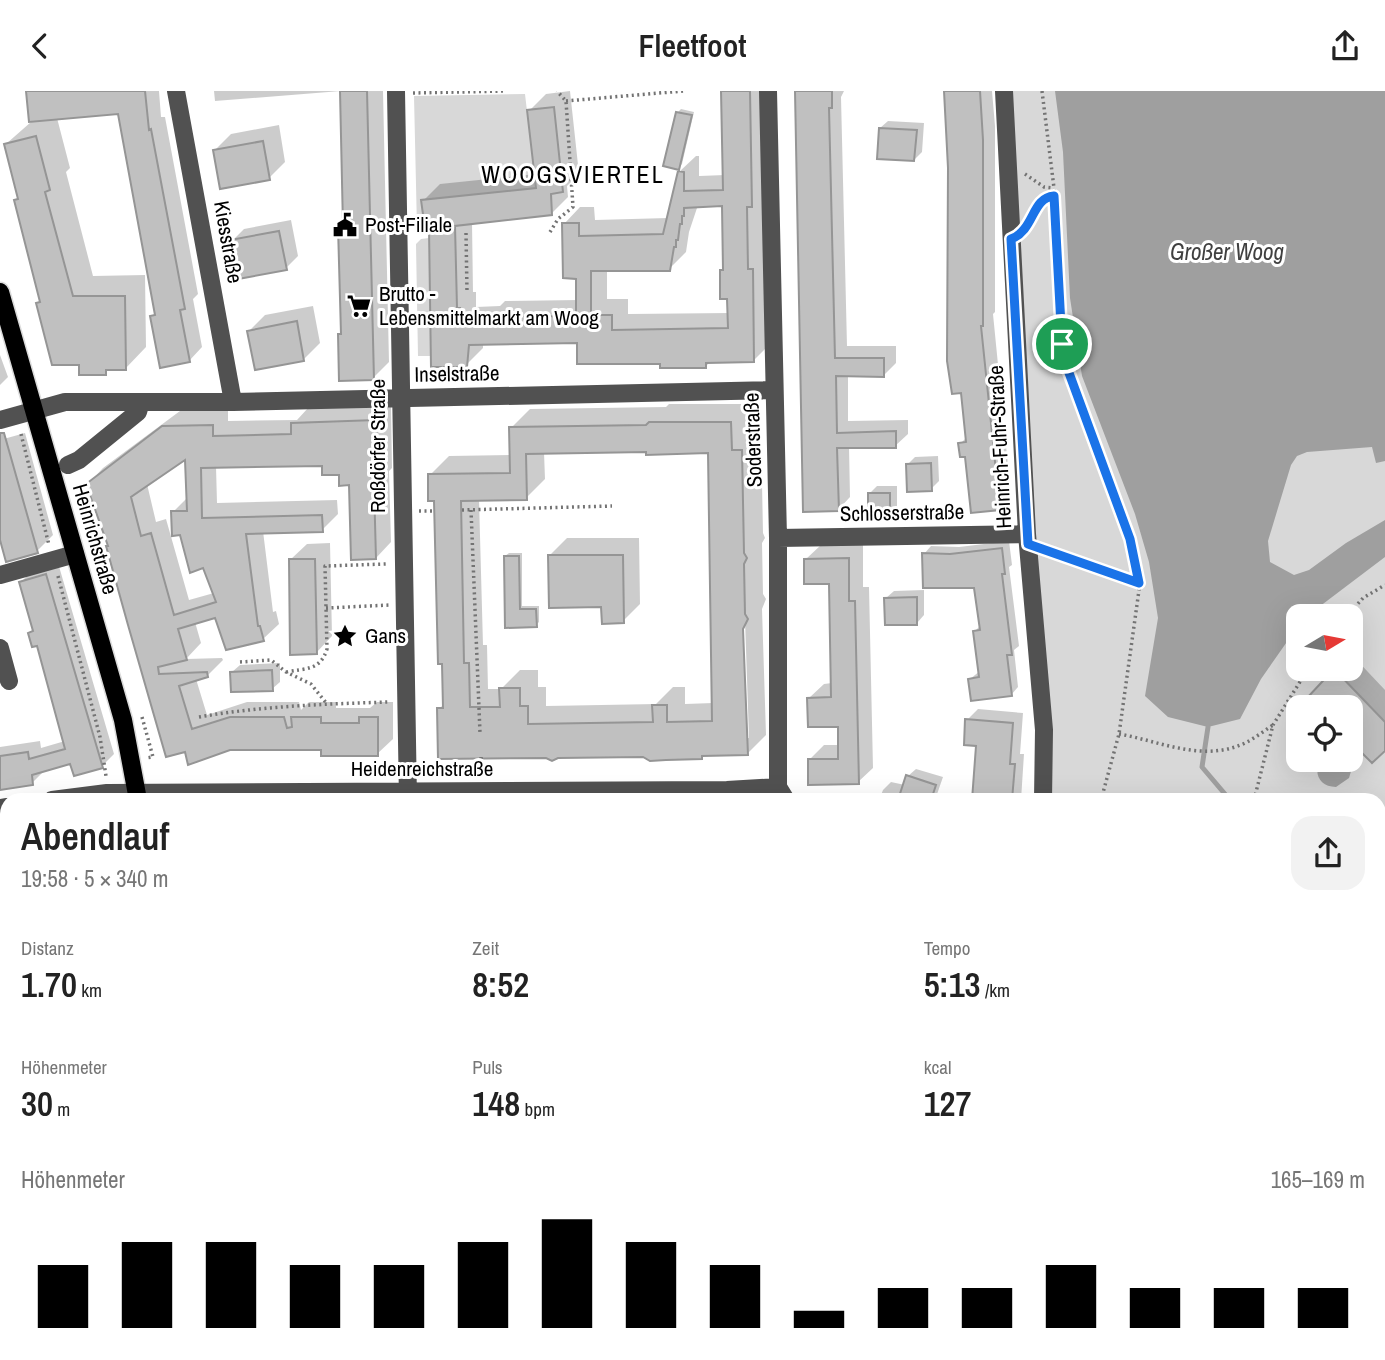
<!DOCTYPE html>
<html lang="de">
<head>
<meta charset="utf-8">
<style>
	body { margin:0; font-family:"Archivo Narrow",sans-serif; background:#f2f2f2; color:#222; height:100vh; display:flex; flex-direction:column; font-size:26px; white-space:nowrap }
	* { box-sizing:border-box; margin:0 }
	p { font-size:23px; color:#767676 }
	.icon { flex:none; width:38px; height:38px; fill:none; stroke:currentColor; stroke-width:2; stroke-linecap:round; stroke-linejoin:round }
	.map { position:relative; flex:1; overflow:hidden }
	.panel { position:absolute; left:0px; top:702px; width:1386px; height:569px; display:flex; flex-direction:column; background:#fff; border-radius:21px 21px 0 0; box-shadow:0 7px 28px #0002 }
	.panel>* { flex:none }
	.needle { width:46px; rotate:80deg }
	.tools { position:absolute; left:1286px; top:513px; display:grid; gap:14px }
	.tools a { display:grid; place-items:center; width:77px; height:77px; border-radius:14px; background:#fff; box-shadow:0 7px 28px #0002; font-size:35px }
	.pin { position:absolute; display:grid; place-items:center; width:60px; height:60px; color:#fff; margin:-30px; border:4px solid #fff; border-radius:50%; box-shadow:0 2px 7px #0007 }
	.round { display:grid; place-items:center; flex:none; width:74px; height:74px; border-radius:21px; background:#f2f2f2 }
	.headline { display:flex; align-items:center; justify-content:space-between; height:119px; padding:0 21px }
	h1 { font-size:38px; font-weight:600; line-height:52px }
	.stats { display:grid; grid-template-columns:repeat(3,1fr); gap:10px; height:119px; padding:7px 21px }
	.stats div { display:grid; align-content:center }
	.stats b { font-size:35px; font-weight:600 }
	.stats small { font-size:19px; font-weight:400 }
	.stats p { font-size:19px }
	.chart { height:196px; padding:14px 21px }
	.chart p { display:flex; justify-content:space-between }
	.chart svg { width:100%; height:126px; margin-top:7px; stroke:#000; stroke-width:6 }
	header { display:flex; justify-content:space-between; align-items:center; height:91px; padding:0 21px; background:#fff; font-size:32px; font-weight:600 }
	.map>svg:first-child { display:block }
</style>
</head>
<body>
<header><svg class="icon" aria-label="back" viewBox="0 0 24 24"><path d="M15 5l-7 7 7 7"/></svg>Fleetfoot<svg class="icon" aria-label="share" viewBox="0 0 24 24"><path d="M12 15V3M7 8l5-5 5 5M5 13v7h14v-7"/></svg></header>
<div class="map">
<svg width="1385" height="1269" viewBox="0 0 1385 1269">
	<rect width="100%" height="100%" fill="#fff"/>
	<path fill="#d8d8d8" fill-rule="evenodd" d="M1009 0H1385V1269H867L868 1264H1379V709H1045ZM1298 525H1351V578H1298ZM1298 616H1351V668H1298Z
		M525 3 536 97 422 109 425 138H417L414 5Z
		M429 147 431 265H418L416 153 421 148Z"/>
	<path fill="#9f9f9f" d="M1055 0H1385V370L1376 372 1372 356 1307 361 1297 365 1291 374 1268 450 1270 471 1294 484 1309 479 1346 452 1385 429V466L1307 525H1298V535L1261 588 1240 628 1208 636 1168 626 1145 605 1158 527 1149 471 1135 423 1082 285 1070 207 1063 61Z
		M1320 669H1348L1352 677 1349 687 1336 696C1320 696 1313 683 1320 669Z
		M1385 763V795L1379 799V766Z"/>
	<path fill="#0003" fill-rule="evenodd" d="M29 0H159L161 26H165L198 203 193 208 202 256 189 270 152 226 157 221 119 22 57 27 70 77 66 81 93 185 145 184 146 256 125 278 110 277 105 282 81 272 38 213 42 209 16 110 20 106 6 53 31 31Z
		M214 0H383L389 271 373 287 339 244 342 241 340 137 344 132 341 0 215 10Z
		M570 0 579 83 567 95 568 106 552 122 472 131 473 201H476V216L500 215 505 210 578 209V186L564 133 580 116H594L595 129 668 127 679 81 696 65H699V85L725 84 723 0H766L770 253 754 269 711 270 706 275 662 271 579 250 483 252V257L466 274 423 110 440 93 536 83 529 20 546 3ZM698 114H723L725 177 721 180 729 206V222L628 223V208H607V178H669L686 161 689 141Z
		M797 0H844L841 6 847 255H896V272L884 284 848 283V330L908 329V343L895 355H849L850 406 838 419Z
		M953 0H992L995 35V221L993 223 1011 405 999 417 960 353 967 346Z
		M681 18 694 21 682 73 678 77V21Z
		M888 30 924 32 922 61 914 69 880 37Z
		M279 34 285 71 269 87 215 59 231 43Z
		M291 129 298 165 286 177 232 150 244 138Z
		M313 215 320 252 304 268 249 240 265 224Z
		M0 264 8 286 0 294Z
		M669 313H750V341H761L763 442 765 447 762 452 763 503 766 508 762 518 766 644 747 663H705L702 667 643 664 439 618 444 613 436 408 430 384 449 365 511 364V337L530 318 666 316ZM544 361H709L713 612 685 613V596H673L656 613 546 615V596H538V579H520L501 598H488L487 554H483L479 408 526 407 545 388ZM741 529H745L749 647H745Z
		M391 315 392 377 389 380 391 451 376 467 351 393 341 382 324 373 216 375 217 412 337 409 338 423 322 439 263 440 273 521 276 520 279 533 263 548 216 525 195 531 201 552 186 568 222 567 223 569 207 585 196 588 207 624 247 611H299L301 619 309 611H336V617H370L377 611H393V648L377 663 323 658 230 657 190 671 88 393 103 377 180 320H228V330L297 329 308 317ZM187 366 188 406 173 421 181 442 204 475 214 502 189 509 166 428 156 431 147 393Z
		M25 342 53 444 37 460 0 443V349Z
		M938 365 939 390 931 398 907 374 915 366Z
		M877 395H897V416L890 423 869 403Z
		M567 447H639L640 513 623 530 550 464Z
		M1009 450 1012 474 1009 476 1019 555 1014 559 1018 596 1011 604 970 588 980 580 975 540 981 534 976 495 924 463 931 455 959 456Z
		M330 452 332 545 316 562 290 469 307 453Z
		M863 453V496H869L873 677 858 691 809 669 824 654H840V634L809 607 824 593 832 592 831 491 806 468 821 454Z
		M509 462H522V515H539V531L536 534 506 535 505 465Z
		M58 472 114 663 102 675 71 671 44 680 32 692 0 696V656L40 650 41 657 65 650 38 552 30 542 34 538 21 491 33 479Z
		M924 499V524L917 532 886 507 894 500Z
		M1351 563 1385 599V658L1351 648V616H1319L1309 607 1336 578H1351Z
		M280 572V591L272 598 232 581 240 574Z
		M978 618 1023 622 1020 663H1024L1021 709H973L978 653 967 629Z
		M916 678 943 686 935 709H879L883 699 891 691 905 694 908 685Z
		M7 738V773L0 774V739Z
		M1385 846V872L1379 878V851Z
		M7 888V927H6L5 921 0 922V893H6Z
		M0 969H7V1000H0Z
		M7 1102V1141H0V1103Z
		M47 1264H95V1269H46Z
		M164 1264H200V1269H163Z
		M246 1264H267L266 1269H246Z
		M300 1264H344V1269H300Z
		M476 1264H555V1269H471Z
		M801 1264H833L832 1269H799Z
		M1004 1264H1117L1111 1269 1084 1265 1081 1269H1010L1004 1268Z"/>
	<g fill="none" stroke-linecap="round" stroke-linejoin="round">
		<path stroke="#9f9f9f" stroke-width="5" d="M1208 636 1202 676 1230 709
			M1379 739 1385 735
			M1132 1269 1133 1264"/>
	</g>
	<path fill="#c0c0c0" stroke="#959595" stroke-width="2" fill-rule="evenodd" d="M26 0H145L149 39 151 38 185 218 180 219 190 271 160 277 150 225 155 224 118 23 29 31Z
		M340 0H367L374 289 339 290 338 243H341L338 136H343Z
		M721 0H750L752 116H747L748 178H753L754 271 706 272V277H660V273H577V252L469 254 467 276H431L429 138H425L421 109 536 97 527 19 554 16 563 101 551 103 552 124 455 135 457 217H460V232L487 231V226L576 225V188L563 187 562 132H579V145L663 143 678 80 684 81V100L723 99ZM722 115 723 179H720V208H727L728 237 612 239V224H591V180H670L674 156H676V149H678L680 133H682V125H684V117Z
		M795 0H832V17H829L835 267H884V286L836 285 837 342 896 340V357H837L839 420 803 421Z
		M944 0H980L983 49V235H981L1000 419 971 422 965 366H960L958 352 966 351 961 302 952 303 947 270 948 77Z
		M676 21 692 24 679 79 663 75Z
		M879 37 917 39 914 70 877 68Z
		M36 45 50 99 45 101 73 205H125L126 279H106V284H79V274H52L36 212 40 211 14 109 18 108 4 53Z
		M263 50 270 89 220 98 213 59Z
		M279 140 287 179 238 188 230 149Z
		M297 230 304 270 255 279 247 240Z
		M376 329 378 394H374L376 468 351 469 349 394 339 395V384H322V375L201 377 202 427 322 424 323 441 246 443 258 535H260L264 550 226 559 215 527 178 538 187 569 158 576 159 583 207 581 208 586 179 595 192 638 230 626H284L287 637 292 636 291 626H321V632H359V626H378V665H321V659H230L188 674 185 661 166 666 128 534 106 455H108L86 393 162 335 213 334V345L291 343V332ZM185 369 187 420H171L172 445 180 444 190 482 203 477 216 511 174 524 151 442 141 445 131 406Z
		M649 331H731L732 359H742L744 462 747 467 744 473 745 523 748 528 743 538 748 664 702 665V668L666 669 650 670 643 666 558 667 552 670 546 667 438 668 437 617H443L442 573H438L434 410H428V383L510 382 509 336 646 334ZM646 361V364L708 362 712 630 667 631V614H652L653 631 528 633V615H520V597H499L500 616H470L469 572H464L461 410 527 409 526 363Z
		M0 342H4L38 462 6 471 0 449Z
		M931 372 932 400 907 401 906 373Z
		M868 402H890V425H868Z
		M1002 457 1005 483H1002L1012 564H1007L1012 605 971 610 968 588 979 586 973 540 980 539 974 497H923L922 462 950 463Z
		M548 464H623L624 532 602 533 601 516 549 517Z
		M504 465H519L520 518H536L537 536 505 537Z
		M849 467V510H855L859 693 808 694V668H838V636H808L807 607 831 606 829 493H804V468Z
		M289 468H315L317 563 290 564Z
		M46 483 103 677 74 685 70 673 32 684 33 694 0 699V665L28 661 29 668 65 658 37 555 32 556 28 542 33 540 19 491Z
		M917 506V534H885L884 507Z
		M1334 578 1385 631V660L1372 672 1351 651V616H1316L1307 607Z
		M272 579 273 600 231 601 230 581Z
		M965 628 1013 632 1010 673H1015L1012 709H972L976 655 964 654Z
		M906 684 936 694 931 709H898Z"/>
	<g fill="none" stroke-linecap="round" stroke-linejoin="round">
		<g stroke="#dbdbdb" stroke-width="21">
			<path id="major" d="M0 201 123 629 138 709
				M114 1269 115 1264"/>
		</g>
		<path stroke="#737373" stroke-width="3.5" stroke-dasharray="2 3.5" stroke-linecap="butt" d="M1042 0 1054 97 1062 253 1065 271 1130 448 1140 492 1119 643 1101 709
			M413 2 505 0
			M566 10 683 0
			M1025 83 1044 96 1054 97
			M1028 135C1037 122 1036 107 1054 105
			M550 141 558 128 573 116 566 10 557 0
			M466 142 467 201
			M21 343 49 454
			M462 419 612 415
			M471 419 480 642
			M419 420H434
			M1046 459 1140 492
			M58 485 100 646 106 685
			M326 517 390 514
			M1347 525 1363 507 1385 494
			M240 571 271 569 286 581 311 593 327 613
			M286 581C306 577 320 580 327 558L325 475 386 473
			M142 626 153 666 146 667
			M199 626C262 615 325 613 389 611
			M1119 643C1160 650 1203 672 1245 652 1255 647 1264 640 1273 634
			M481 666 482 684
			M1254 709 1273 634 1308 578
			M1379 841 1385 838
			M958 1264 983 1269
			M1145 1264 1160 1269
			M92 1269 93 1264
			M910 1269 911 1264
			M1116 1269 1119 1264
			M1173 1269 1176 1264"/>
		<path stroke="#515151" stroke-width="18" d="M176 0 233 311
			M396 0 408 709
			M768 0 778 447V696
			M1004 0 1027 443 1044 639 1043 709
			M0 329 65 311H233L774 299
			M68 374 79 369 138 321 141 311
			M778 447 1027 443
			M0 484 75 463
			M0 557 9 590
			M52 709 107 702 727 699 778 696 786 709
			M0 717 7 716
			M1379 903 1385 898
			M0 947H7
			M0 1165H7
			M636 1264 662 1269
			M393 1269V1264
			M850 1269 852 1264"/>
		<use href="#major" stroke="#000" stroke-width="18"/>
	</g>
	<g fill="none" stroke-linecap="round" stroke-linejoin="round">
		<g stroke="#fff" stroke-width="14">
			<path id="route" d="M1054 105 1062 253 1065 271 1130 448 1139 492 1028 453 1011 148C1035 139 1031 107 1054 105Z"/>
		</g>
		<use href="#route" stroke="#1a73e8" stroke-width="9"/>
	</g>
	<defs>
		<g id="civic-bare" transform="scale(1.89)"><path d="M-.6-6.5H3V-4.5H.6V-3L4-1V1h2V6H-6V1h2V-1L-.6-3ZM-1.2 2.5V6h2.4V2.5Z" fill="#000" stroke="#fff" stroke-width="2.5" paint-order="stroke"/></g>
		<g id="supermarket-bare" transform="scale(1.89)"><path d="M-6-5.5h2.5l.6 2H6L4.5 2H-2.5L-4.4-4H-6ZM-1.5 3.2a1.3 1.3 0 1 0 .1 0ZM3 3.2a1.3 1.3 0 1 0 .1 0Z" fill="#000" stroke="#fff" stroke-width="2.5" paint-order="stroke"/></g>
		<g id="sight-bare" transform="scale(1.89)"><path d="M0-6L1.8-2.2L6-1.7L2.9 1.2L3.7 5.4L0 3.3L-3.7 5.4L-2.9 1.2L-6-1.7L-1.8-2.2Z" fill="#000" stroke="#fff" stroke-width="2.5" paint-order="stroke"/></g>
	</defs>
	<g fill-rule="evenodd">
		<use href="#civic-bare" x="345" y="134"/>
		<use href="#supermarket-bare" x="359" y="215"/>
		<use href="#sight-bare" x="345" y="545"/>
	</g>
	<g text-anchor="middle" stroke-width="6" stroke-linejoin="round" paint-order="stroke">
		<g font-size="21" fill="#000" stroke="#fff" text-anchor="start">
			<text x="365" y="141">Post-Filiale</text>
			<text x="379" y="210">Brutto -<tspan x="379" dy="24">Lebensmittelmarkt am Woog</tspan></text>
			<text x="365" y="552">Gans</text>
		</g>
		<g font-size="21" fill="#000" stroke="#fff">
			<text transform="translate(228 151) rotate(80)" y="7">Kiesstraße</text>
			<text transform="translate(457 283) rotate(-1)" y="7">Inselstraße</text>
			<text transform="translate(753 349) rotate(-92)" y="7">Soderstraße</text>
			<text transform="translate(378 355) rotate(-90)" y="7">Roßdörfer Straße</text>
			<text transform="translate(1000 356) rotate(-93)" y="7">Heinrich-Fuhr-Straße</text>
			<text transform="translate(902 422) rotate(-1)" y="7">Schlosserstraße</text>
			<text transform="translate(95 448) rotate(74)" y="7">Heinrichstraße</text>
			<text x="422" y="685">Heidenreichstraße</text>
		</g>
		<g font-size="23" font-style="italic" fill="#404040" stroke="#fff">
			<text x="1227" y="169">Großer Woog</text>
		</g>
		<g font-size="24" letter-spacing="2" fill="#000" stroke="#fff">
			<text x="573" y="92">WOOGSVIERTEL</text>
		</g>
	</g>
</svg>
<div class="tools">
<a><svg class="needle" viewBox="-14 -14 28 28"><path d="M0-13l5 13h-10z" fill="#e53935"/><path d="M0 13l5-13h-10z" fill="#767676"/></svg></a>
<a><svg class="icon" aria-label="locate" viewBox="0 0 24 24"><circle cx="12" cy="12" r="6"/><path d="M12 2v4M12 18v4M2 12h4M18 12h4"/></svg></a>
</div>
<div class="pin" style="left:1062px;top:253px;background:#1e9e55"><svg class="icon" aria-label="arrive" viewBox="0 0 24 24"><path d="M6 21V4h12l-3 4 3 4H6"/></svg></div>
<section class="panel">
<div class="headline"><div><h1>Abendlauf</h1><p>19:58 · 5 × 340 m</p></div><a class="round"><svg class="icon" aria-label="share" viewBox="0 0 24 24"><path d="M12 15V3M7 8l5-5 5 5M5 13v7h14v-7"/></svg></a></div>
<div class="stats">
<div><p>Distanz</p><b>1.70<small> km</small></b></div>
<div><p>Zeit</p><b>8:52</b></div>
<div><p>Tempo</p><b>5:13<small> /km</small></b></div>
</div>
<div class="stats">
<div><p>Höhenmeter</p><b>30<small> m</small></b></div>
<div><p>Puls</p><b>148<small> bpm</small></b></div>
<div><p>kcal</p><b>127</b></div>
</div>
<div class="chart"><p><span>Höhenmeter</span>165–169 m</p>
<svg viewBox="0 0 160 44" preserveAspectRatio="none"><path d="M5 44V22M15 44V14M25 44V14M35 44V22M45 44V22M55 44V14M65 44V6M75 44V14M85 44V22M95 44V38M105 44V30M115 44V30M125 44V22M135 44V30M145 44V30M155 44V30"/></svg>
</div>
</section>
</div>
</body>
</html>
